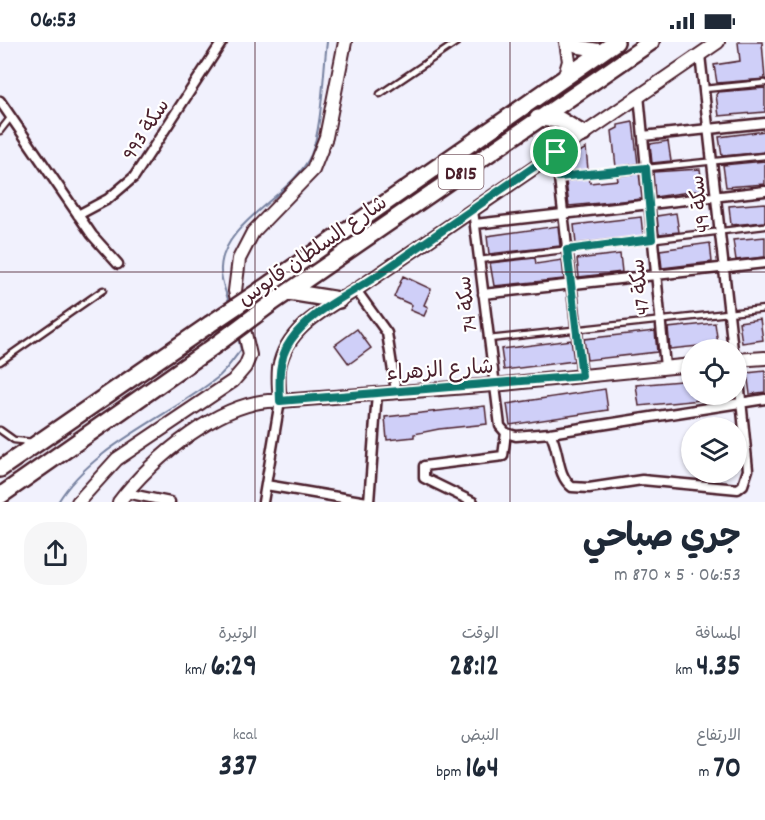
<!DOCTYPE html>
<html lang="ar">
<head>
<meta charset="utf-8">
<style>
	body { margin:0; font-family:Dekko,"Playpen Sans Arabic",sans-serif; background:#f6f6f7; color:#1f2937; direction:rtl; height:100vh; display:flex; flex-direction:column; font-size:22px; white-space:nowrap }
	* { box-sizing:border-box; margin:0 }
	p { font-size:20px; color:#747a83 }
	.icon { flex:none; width:33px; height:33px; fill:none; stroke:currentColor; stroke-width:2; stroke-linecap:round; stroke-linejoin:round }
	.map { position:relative; height:460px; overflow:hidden; direction:ltr }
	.panel { display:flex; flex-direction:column; background:#fff; flex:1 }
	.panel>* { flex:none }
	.buttons { position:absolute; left:681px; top:297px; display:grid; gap:12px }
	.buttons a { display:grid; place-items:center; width:66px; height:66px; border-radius:50%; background:#fff; box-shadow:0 2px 4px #0004; font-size:30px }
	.pin { position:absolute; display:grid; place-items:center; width:51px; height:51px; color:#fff; margin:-26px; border:3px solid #fff; border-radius:50%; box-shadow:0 2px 6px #0007 }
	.round { display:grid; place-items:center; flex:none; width:63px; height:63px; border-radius:24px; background:#f6f6f7 }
	.summary { display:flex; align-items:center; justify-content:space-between; height:102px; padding:0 24px }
	h1 { font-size:33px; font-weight:700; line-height:45px }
	.metrics { display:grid; grid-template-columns:repeat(3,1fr); gap:9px; height:102px; padding:6px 24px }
	.metrics div { display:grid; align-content:center }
	.metrics b { font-size:30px; font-weight:700 }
	.metrics small { font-size:16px; font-weight:400 }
	.metrics p { font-size:16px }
	.status { display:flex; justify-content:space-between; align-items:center; height:42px; padding:0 30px; background:#fff; direction:ltr }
	.status svg { height:16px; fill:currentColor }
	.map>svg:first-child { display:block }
</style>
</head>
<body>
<div class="status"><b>06:53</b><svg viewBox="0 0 49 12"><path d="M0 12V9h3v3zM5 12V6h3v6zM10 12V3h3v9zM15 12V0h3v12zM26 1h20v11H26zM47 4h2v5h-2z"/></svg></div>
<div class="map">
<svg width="765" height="460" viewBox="0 0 765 460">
	<rect width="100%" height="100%" fill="#f1f1fd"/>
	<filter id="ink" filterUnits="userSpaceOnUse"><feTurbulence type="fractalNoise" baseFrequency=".0167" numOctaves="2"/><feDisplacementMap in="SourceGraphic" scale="12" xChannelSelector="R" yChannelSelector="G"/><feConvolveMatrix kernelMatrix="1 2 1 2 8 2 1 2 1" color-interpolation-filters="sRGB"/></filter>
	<g filter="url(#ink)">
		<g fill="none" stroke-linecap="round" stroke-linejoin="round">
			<path stroke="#7782a1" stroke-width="2" d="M229 261C226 249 220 238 221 226 223 180 293 153 311 113 322 86 323 31 327 0
				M58 460C91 405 168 375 217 336 226 329 233 317 241 308L238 296"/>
		</g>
		<path fill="#cfcff8" stroke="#4a1f2b" stroke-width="1.5" d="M738 0H762L765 37 717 41 714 23 740 19Z
			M765 46V70L719 74 716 53 718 50Z
			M633 80 638 122 616 125 612 89 618 86V83Z
			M765 89V110L722 114 719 95Z
			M668 99 671 119 652 121 650 102Z
			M586 106 588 128 565 130 564 121 570 120V116L578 115V111Z
			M765 119V142L726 145 723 123Z
			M700 127 703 148 655 155 653 130Z
			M639 131 642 157 569 164 566 139 589 136 590 141 618 138 617 134Z
			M765 161V180L731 183 729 164Z
			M676 171 679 190 659 192 657 174Z
			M641 175 643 194 576 202 574 183Z
			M558 184 560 204 489 212 487 194Z
			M765 195V215L736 218 733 198Z
			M710 201 712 220 662 226 660 208Z
			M620 212 622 230 579 235 577 217Z
			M535 216 536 222 562 218 564 237 494 244 490 221Z
			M403 234 431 247 424 263 428 265 424 274 410 268 412 263 394 255Z
			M760 277 763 298 742 301 739 280Z
			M715 281 718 302 670 307 668 286Z
			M357 287 371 306 349 322 335 303Z
			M655 289 657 310 587 318 584 297Z
			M571 298 574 319 504 328 501 307Z
			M765 329V350L750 352 747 331Z
			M692 338V352H710L711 357 639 364 636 343Z
			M605 347 608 368 510 383 507 362Z
			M485 364 487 382 439 387 414 392V395L387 398 385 375Z"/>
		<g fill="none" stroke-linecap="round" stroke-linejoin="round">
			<g stroke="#4a1f2b" stroke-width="9">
				<path id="lane" d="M704 47 765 41
					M380 52 457 0
					M0 89 11 75
					M559 135 765 114
					M479 218 765 184
					M489 297 765 267
					M0 320 103 248
					M0 388 14 398 33 400"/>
			</g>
			<g stroke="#4a1f2b" stroke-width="13">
				<path id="street" d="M700 13 733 308
					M639 53 665 325
					M0 59 92 193 118 222
					M643 94 765 81
					M556 110 582 334
					M78 173 108 157 134 135 222 0
					M475 182 765 149
					M356 248 387 291 396 349
					M483 252 765 221
					M506 391 516 394 550 391 765 357
					M550 391C560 408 556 433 572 445L589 446 642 438 738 447 743 443 748 428 737 318
					M266 443 367 460
					M126 451 170 460
					M263 460 280 359
					M369 460 377 351
					M473 460 424 436V424L503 414 506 391 500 384 473 168"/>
			</g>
			<g stroke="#4a1f2b" stroke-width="16">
				<path id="secondary" d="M569 0 580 5 604 9
					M564 36 569 19 566 0
					M736 318 765 316
					M280 359C279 349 278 336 279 326 286 286 325 267 356 248L718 0
					M78 460 117 417 233 339 245 325 250 313 235 249 239 217 253 190 313 128 326 95 345 0
					M119 460C151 417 224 355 280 359L494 343 692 323"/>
			</g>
			<g stroke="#4a1f2b" stroke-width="20">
				<path id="highway" d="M538 76 560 78 583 92
					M262 247 616 0
					M289 250 339 258
					M272 261 651 0
					M0 427 210 282
					M0 454 217 302"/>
			</g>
			<use href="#lane" stroke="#fff" stroke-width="4.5"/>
			<use href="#street" stroke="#fff" stroke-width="8"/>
			<use href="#secondary" stroke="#fff" stroke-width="12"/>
			<use href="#highway" stroke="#fff" stroke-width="15"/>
			<g stroke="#4a1f2b" stroke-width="20" stroke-linecap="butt">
				<path id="highway-bridge" d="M210 282 262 247
					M217 302 272 261"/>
			</g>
			<use href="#highway-bridge" stroke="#fff" stroke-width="15"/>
		</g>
	</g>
	<g fill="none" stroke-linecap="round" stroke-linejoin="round" filter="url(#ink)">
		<g stroke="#fff" stroke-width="12">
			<path id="route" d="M556 110 559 135 646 126 652 197 567 208 582 334 280 359C279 338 278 316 291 298 311 269 347 254 375 235 435 194 495 151 556 110Z"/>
		</g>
		<use href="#route" stroke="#0f766e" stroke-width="8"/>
	</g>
	<path fill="none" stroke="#4a1f2b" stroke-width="1.5" stroke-opacity="0.55" d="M255 0V460M510 0V460M0 230H765"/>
	<g text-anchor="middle" stroke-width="4.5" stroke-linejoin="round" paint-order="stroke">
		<rect fill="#fff" stroke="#80626b" stroke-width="1.5" x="438.5" y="113" width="45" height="34" rx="4.5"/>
		<g font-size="20" font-weight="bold" fill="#4a1f2b">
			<text x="461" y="137">D815</text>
		</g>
		<g font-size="21" fill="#4a1f2b" stroke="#fff">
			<text transform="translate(145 87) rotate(-57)" y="7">سكة 993</text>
			<text transform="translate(699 162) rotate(-97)" y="7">سكة 49</text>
			<text transform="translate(312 208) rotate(-35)" y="7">شارع السلطان قابوس</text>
			<text transform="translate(639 245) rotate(-96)" y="7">سكة 47</text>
			<text transform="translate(466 262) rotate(-97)" y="7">سكة 74</text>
			<text transform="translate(440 327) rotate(-4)" y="7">شارع الزهراء</text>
		</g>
	</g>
</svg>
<div class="buttons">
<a><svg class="icon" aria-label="locate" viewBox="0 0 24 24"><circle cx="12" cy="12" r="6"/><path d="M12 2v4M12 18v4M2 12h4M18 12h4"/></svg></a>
<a><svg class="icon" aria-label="layers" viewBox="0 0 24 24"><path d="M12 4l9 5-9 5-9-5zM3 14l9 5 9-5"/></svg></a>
</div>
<div class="pin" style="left:556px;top:110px;background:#1e9e55"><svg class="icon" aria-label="arrive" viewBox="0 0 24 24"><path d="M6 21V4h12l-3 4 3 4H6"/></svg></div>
</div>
<section class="panel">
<div class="summary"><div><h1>جري صباحي</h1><p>06:53 · 5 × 870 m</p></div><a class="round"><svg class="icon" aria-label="share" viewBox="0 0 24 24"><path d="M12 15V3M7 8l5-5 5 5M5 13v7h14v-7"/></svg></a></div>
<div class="metrics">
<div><p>المسافة</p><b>4.35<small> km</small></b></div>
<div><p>الوقت</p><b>28:12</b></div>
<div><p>الوتيرة</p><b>6:29<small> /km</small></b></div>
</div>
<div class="metrics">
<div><p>الارتفاع</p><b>70<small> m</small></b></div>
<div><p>النبض</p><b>164<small> bpm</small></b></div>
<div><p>kcal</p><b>337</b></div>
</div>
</section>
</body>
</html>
